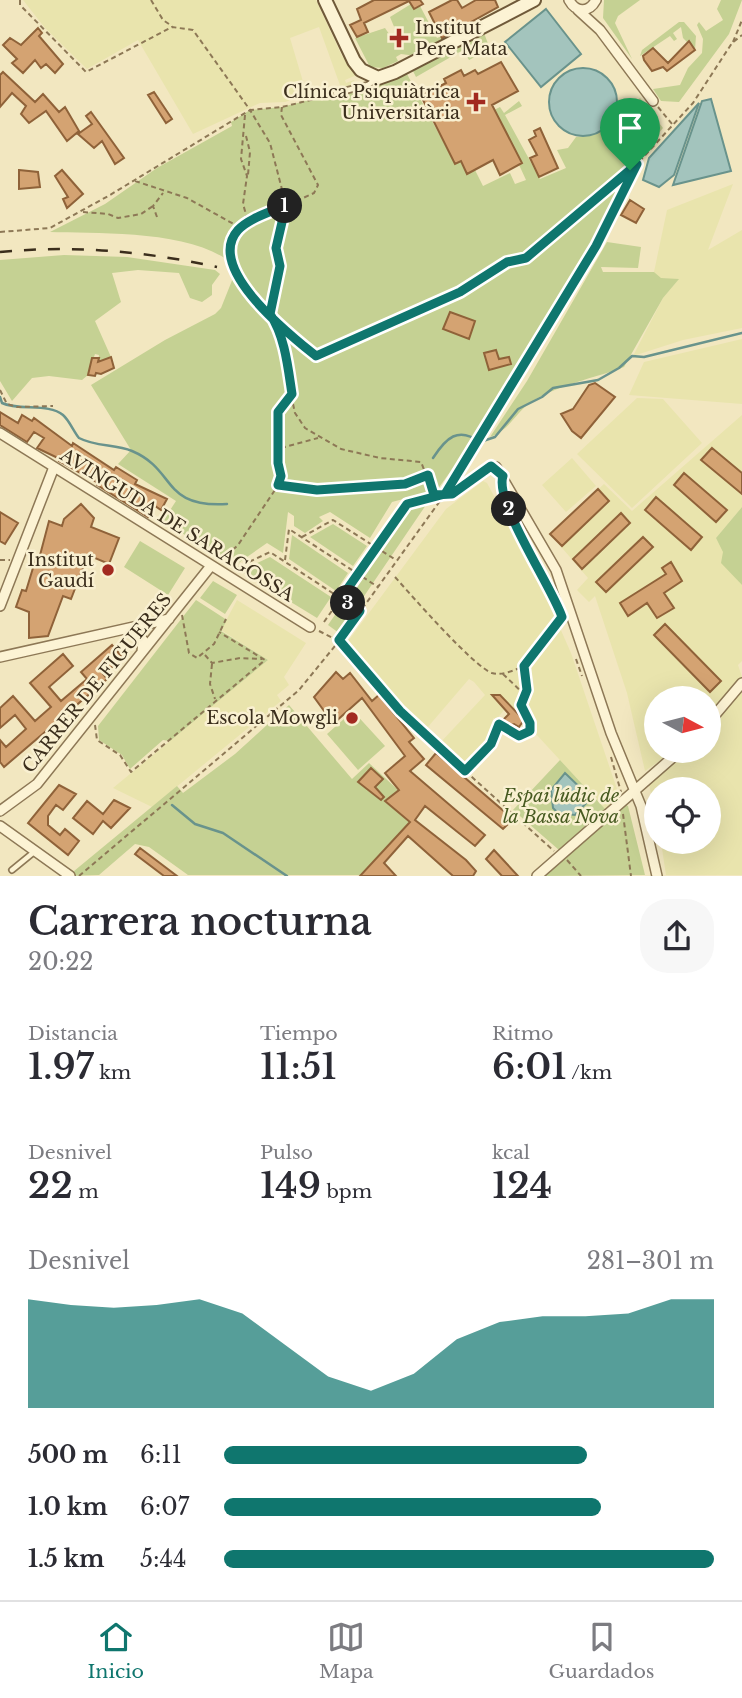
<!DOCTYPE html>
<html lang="es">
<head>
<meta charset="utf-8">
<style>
	body { margin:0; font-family:"Libre Baskerville",serif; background:#f7f7f7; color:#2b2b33; height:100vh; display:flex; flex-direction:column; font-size:26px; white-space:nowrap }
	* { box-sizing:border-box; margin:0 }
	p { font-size:23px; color:#7c7c81 }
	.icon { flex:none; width:38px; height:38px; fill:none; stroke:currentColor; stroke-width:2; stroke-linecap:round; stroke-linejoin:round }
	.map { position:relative; height:876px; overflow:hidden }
	.side { display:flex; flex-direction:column; background:#fff; flex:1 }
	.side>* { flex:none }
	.needle { width:46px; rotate:97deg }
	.fabs { position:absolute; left:644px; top:686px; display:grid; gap:14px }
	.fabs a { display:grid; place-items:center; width:77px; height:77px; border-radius:50%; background:#fff; box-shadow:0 7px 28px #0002; font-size:35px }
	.pin { position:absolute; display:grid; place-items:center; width:60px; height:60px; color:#fff; margin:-72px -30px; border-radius:50% 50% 50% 0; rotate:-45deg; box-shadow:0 0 7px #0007 }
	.pin .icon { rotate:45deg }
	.km { position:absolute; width:35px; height:35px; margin:-18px; border-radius:50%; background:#222; color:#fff; font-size:19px; line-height:35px; text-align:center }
	.round { display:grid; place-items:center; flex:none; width:74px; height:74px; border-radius:28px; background:#f7f7f7 }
	.headline { display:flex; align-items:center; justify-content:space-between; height:119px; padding:0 28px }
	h1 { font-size:38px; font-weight:600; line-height:52px }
	.figures { display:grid; grid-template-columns:repeat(3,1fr); gap:10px; height:119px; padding:7px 28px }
	.figures div { display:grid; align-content:center }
	.figures b { font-size:35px; font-weight:600 }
	.figures small { font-size:19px; font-weight:400 }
	.figures p { font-size:19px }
	.chart { height:196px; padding:14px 28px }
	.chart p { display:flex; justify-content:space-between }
	.chart svg { width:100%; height:126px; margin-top:7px; fill:#0f766e; opacity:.7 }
	ul { padding:0 28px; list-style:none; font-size:23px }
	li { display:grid; grid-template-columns:112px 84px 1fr; align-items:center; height:52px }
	li i { height:18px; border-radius:9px; background:#0f766e }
	.menu { display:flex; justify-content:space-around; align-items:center; height:98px; border-top:2px solid #e1e1e2; background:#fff; font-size:19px; color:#7c7c81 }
	.menu a { display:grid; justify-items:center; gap:4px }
	.menu .selected { color:#0f766e }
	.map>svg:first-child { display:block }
</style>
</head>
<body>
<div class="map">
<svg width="742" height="876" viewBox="0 0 742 876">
	<rect width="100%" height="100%" fill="#f2e7c0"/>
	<path fill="#e9e4ad" d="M23 0H316L342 56 359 74 345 80 346 83 354 80 356 85 341 88 319 27 290 38 307 95 285 102 260 103 193 134 138 40 87 69 45 28Z
		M733 184 708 250 742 230V328L683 340 633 356 663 298 678 280 660 278 654 272 667 210Z
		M742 339V404L629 395 644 362Z
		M637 398 663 399 702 443 632 508 577 454Z
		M742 415V507L716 538 724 552 722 563 742 585V661L738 665 742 677 709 716V698H656V751H674L645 771 627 693 595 596 589 602 577 590 588 578 550 534 604 484 632 511Z
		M572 458 596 486 566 512 542 485Z
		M483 481 487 483 537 576 571 653 619 795 606 810 500 695 494 698 504 710 496 720 493 718V739L465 766 439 744 485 695 474 682 469 679 427 728 422 730 394 703 346 644 446 509Z
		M237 600 306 643 284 677 289 685 277 695 281 701 152 807 113 788 268 660 221 630Z
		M742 687V875H666L661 842H709V789H656V818L649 784 684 751H709V728Z"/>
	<path fill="#c5d193" d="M604 0H640L618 16 615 23 632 59 603 18Z
		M721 0H742L729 34 679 102 661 101 653 89 680 85 688 68 702 53 703 39 697 25 699 22 706 31 723 20 717 9Z
		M411 4 414 9 420 6 437 38 442 36 444 41 416 56 401 54 396 57 398 61 383 68 370 67 355 38 385 28 398 47 402 46 390 17Z
		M679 22H684L696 36 695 50 683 38 681 27 673 33 677 39 674 41 670 36 640 56 642 50Z
		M484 33 490 49 469 60 463 50 416 77 413 71Z
		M407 74 455 164 461 161 467 173 475 170 483 186 510 173 515 184 526 180 494 110 500 107 504 113 519 101 522 106 505 115 540 179 566 168 557 150 568 148 576 137C603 135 620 115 640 98L663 128 634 163 616 177 621 186 593 245 480 431 437 490 392 502 370 538 330 512 319 517 323 521 305 533 294 526V516L288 512 283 553 267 543 234 566 163 521 176 501 118 464 131 450 91 385 165 340 215 314 221 308 233 278H244C216 228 101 234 50 232L105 204 157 168 232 126 231 122 250 110 282 107 368 85 378 78Z
		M607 242 641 247 638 268 601 267 603 272H654L661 278 679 279 663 298 624 367C592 379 560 384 531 402 514 414 511 429 490 437L527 381Z
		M64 255 127 257 215 270 220 274 212 285V295L202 302 190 298 179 273 138 270 112 273 121 302 95 321 111 357 98 362 99 355 95 354 88 375 82 380 49 376 32 378 12 401 0 381V260Z
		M428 502 339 633 328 625 409 507Z
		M742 507V585L721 563 723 552 716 538Z
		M333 524 367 546 353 566 310 537Z
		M292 535 348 573 336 591 289 559Z
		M140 541 185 568 168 595 124 567Z
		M270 557 331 597 317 618 240 571Z
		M213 581 237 595 225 614 200 598Z
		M196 600 227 620 221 631 268 660 170 741 163 740 130 769 122 755 99 740 98 726Z
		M289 705 352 779 369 763 398 790 385 802 410 822 360 875H188L149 847 135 844 99 875 68 876 177 786 183 793 235 754Z
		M353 711 385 746 358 770 327 734Z
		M560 760 606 810 559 850 513 810Z
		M625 804 628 806 645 875 542 876Z"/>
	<path fill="#a3c4bd" stroke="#69938c" stroke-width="2" d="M546 9 581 54 541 87 505 42Z
		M549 102a34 34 0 1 1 68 0a34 34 0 1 1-68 0Z
		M711 99 731 171 673 185 702 101Z
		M699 103 674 175 659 187 643 180 649 158Z
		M565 773 591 798 575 815 558 813 553 808 551 790Z"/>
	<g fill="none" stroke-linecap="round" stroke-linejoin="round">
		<path stroke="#69938c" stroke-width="2.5" d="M0 397 2 403C19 411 49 403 63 415 69 420 74 432 79 438 96 447 115 444 132 451 177 470 161 508 227 504
			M433 458C446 438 458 426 480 442L495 437 518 409 542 397 553 388 598 380 619 368 632 356 644 357 742 333
			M172 805 195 824 223 833 287 876"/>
	</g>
	<path fill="#d4a372" stroke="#8f6239" stroke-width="2" d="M374 0H420L423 4 414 9 409 1 364 23 368 32 357 37 350 25 361 20 357 9Z
		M452 0H457L462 8 476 0H495L498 7 442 38 429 12Z
		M38 28 42 33 39 36 63 64 55 73 46 64 41 68 35 60 23 73 12 63 17 59 3 45 10 38 21 45Z
		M689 41 695 50 667 71 663 67 652 71 644 60 643 56 653 48 668 63Z
		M501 62 518 91 492 105 522 163 500 175 493 160 467 174 461 161 455 164 421 96 446 83 444 79 461 70 464 76 475 70 478 74Z
		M3 72 35 102 43 94 59 112 65 107 79 131 67 141 46 111 29 123 21 114 26 106 12 93 0 107V75Z
		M154 92 172 119 166 123 148 95Z
		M91 112 124 158 115 164 102 141 94 148 78 134 92 124 86 116Z
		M540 128 558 168 539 177 530 158 537 155 529 140 536 136 534 131Z
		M19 170 38 172 40 187 19 189Z
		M62 170 83 194 67 208 63 199 68 197 55 176Z
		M630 200 644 209 636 223 621 215Z
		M450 312 475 321 469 339 443 329Z
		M496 350 499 359 509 357 511 364 489 370 484 353Z
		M111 357 114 368 101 374 96 373 95 376 88 375 92 358H99L98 362Z
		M595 383 615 397 581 438 572 431 561 414 573 409 589 385Z
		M0 412 18 423 22 415 32 421 34 418 72 446 73 443 114 470 116 467 137 480 135 484 167 499 161 510 155 506 148 517 97 485 98 483 59 461 60 459 37 448 44 438 34 432 27 442 0 425Z
		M712 448 742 473V494L701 460Z
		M684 473 727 510 716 522 674 485Z
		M598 489 609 501 562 546 550 534Z
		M656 497 702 537 691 550 645 510Z
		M81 504 94 518 91 527 119 538 109 564 88 555 71 599 63 596 48 636 29 638V612L16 607 22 590 26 591 36 558 39 559 49 521 62 526 64 519Z
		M0 512 18 523 5 544 0 541Z
		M621 513 630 523 582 569 573 559Z
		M643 537 653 547 606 592 596 582Z
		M671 562 682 581 664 593 674 608 657 618 647 603 628 616 620 603 666 574 662 568Z
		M665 624 721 681 710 692 654 635Z
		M112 645 123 658 103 674 107 679 4 767 0 762V740L6 747 26 729 15 715 0 728V708L13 696 35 721 51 707 30 683 63 654 73 666 49 687 61 701 87 679 81 672Z
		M336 672 343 679 350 673 372 701 379 695 414 738 409 742 424 759 410 771 485 835 475 846 425 806 415 820 466 860 476 871 473 876H453L408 836 384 863 396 876H360L410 822 385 801 399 790 385 773 405 756 362 698 334 723 327 715 314 697Z
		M492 695H500L524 720 519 727 514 724 507 726 502 721 509 714Z
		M436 753 513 819 503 829 426 765Z
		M371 768 383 779 375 787 384 797 381 800 358 782Z
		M59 785 76 794 63 810 56 805 48 816V825L60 835 65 829 79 841 68 855 28 823Z
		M114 800 130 808 111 828 103 821 93 834 73 818 87 801 103 814Z
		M140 848 177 876H164L135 854Z
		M494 850 518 876H502L486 859Z"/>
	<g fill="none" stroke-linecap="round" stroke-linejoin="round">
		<g stroke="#8d7856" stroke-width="8">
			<path id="lane" d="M336 93 368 85 377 78
				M12 870 34 852"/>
		</g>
		<g stroke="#8d7856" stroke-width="12">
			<path id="street" d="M569 0C576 13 589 13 596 0
				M578 10 600 30 653 101
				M0 433 310 627
				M496 467 556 570 611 733 641 806 657 876
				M0 606 54 467
				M129 629 143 640 142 652
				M0 657 169 619
				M709 722 742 683
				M0 811 37 784 210 567
				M0 826 70 876
				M537 876 680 751"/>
		</g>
		<g stroke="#6f5939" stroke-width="16">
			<path id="secondary" d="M325 0 354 61 361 70 378 78 395 72 534 0"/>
		</g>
		<path stroke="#8d7856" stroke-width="2" stroke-dasharray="5 3.5" stroke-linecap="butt" d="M20 0V5L86 72 172 27 193 30 250 110 282 107 331 95
			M151 0 163 20 172 26
			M733 42 742 20
			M282 107 281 115 318 185 314 193 240 227 230 245 233 270 275 322 295 413 305 428 341 449 380 458 421 462 434 495
			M658 107 672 124
			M245 115 241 159 247 176 243 204 248 221
			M246 136 250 152 248 175
			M135 181 187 198 239 227
			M83 212 108 214 118 218 141 214 153 206
			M157 217 153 206 163 193
			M0 232 50 228 110 195 250 110 270 143 286 205 277 248 280 266 270 312
			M276 323 316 356 460 292 507 262 526 258 636 165
			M0 390 7 404 17 407 53 406
			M281 448 318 438
			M278 485 317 490 405 484 427 476
			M302 537 333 520 396 560
			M0 560H10
			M285 560 289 529 378 587
			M224 563V558L238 545 281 481 277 420 279 408 291 397
			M234 569 270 552 360 611
			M395 577C411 595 474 667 492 673 502 676 515 670 524 666
			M182 615 189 653 197 658 214 644 226 619
			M324 622 407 504 434 495 451 494 488 467
			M319 631 339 641 412 723 554 851
			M205 655 212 663 240 658 262 659
			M576 659 582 676
			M212 664 210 684 215 699
			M503 674 526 696
			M95 725 97 740 120 755 131 772 265 660 219 632
			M611 757 621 792
			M465 771 491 744 499 724 519 736 530 731V723L521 705 528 690 524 666 562 617 506 502
			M623 814 631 876
			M567 860 581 876
			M79 876 299 690 339 641 445 494 596 246 637 164 693 103 732 43 742 35"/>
		<use href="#lane" stroke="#fcf3d4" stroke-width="4.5"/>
		<use href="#street" stroke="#fcf3d4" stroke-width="9"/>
		<use href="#secondary" stroke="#fcf3d4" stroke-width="12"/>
		<path stroke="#3b2e1c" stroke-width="2.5" stroke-dasharray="12 12" stroke-linecap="butt" d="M0 252C74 245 144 251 217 267"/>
	</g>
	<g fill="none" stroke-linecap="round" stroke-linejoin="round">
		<g stroke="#fff" stroke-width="14">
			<path id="route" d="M630 170 526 258 507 262 460 292 316 356C290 335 204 268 238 230 249 218 271 212 286 205L276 248 280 266 270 314C285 336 288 368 292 394L278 412V463L281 476 278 485 317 490 405 484 428 475 434 495 452 494 491 466 503 476C494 502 552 587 562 617L524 666 527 690 521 705 530 723V731L519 736 499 724 491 744 465 771 400 711 339 640 360 611 341 598 407 504 445 494 596 246 637 164 630 170"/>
		</g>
		<use href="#route" stroke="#0f766e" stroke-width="9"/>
	</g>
	<g fill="#a22a20" stroke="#f9f0d1" stroke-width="2.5">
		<path d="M395.5 27.5h7v7h7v7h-7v7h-7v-7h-7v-7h7z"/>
		<path d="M472.5 91.5h7v7h7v7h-7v7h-7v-7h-7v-7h7z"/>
		<circle cx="108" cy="570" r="7"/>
		<circle cx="352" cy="718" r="7"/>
	</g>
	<g text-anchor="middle" stroke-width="5" stroke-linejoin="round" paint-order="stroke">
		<g font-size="18" fill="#3b2e1c" stroke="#f9f0d1" text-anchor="end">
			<text x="415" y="34" text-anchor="start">Institut<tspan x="415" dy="21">Pere Mata</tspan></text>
			<text x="460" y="98">Clínica Psiquiàtrica<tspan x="460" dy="21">Universitària</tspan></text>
			<text x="94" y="566">Institut<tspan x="94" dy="21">Gaudí</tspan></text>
			<text x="338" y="724">Escola Mowgli</text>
		</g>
		<g font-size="18" fill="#3b2e1c" stroke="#f9f0d1">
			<text transform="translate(177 525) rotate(32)" y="6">AVINGUDA DE SARAGOSSA</text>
			<text transform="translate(97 683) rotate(-51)" y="6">CARRER DE FIGUERES</text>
		</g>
		<g font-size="18" font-style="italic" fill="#475a20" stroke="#f9f0d1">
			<text x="561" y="802">Espai lúdic de<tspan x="561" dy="21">la Bassa Nova</tspan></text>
		</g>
	</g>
</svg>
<div class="fabs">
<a><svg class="needle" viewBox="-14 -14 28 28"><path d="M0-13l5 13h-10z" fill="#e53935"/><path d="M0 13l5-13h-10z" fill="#7c7c81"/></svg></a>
<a><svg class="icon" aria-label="locate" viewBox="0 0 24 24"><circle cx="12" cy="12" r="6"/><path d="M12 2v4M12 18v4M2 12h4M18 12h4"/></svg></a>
</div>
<div class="pin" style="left:630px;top:170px;background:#1e9e55"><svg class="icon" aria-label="arrive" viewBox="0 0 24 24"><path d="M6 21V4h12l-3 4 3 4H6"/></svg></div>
<b class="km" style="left:285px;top:206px">1</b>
<b class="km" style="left:509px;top:509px">2</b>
<b class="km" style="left:348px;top:603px">3</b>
</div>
<section class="side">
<div class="headline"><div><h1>Carrera nocturna</h1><p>20:22</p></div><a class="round"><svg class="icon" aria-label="share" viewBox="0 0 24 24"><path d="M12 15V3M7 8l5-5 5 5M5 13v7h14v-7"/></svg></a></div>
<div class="figures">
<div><p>Distancia</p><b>1.97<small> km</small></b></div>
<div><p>Tiempo</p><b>11:51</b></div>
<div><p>Ritmo</p><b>6:01<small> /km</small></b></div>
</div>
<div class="figures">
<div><p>Desnivel</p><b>22<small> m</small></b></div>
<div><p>Pulso</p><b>149<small> bpm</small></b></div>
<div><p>kcal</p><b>124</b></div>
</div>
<div class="chart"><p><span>Desnivel</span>281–301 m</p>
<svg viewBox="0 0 160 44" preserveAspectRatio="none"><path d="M0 44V6L10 8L20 9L30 8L40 6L50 11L60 22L70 33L80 38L90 32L100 20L110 14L120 12L130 12L140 11L150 6L160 6V44z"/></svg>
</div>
<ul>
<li><b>500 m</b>6:11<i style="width:74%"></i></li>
<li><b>1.0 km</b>6:07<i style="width:77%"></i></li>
<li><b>1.5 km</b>5:44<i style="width:100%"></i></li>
</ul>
</section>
<nav class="menu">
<a class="selected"><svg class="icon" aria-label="home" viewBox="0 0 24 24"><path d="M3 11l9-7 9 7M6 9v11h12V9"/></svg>Inicio</a>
<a><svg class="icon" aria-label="map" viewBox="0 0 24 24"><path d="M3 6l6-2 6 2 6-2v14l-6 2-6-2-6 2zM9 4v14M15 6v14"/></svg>Mapa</a>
<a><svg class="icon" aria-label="saved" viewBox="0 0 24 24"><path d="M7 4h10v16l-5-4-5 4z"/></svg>Guardados</a>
</nav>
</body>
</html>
